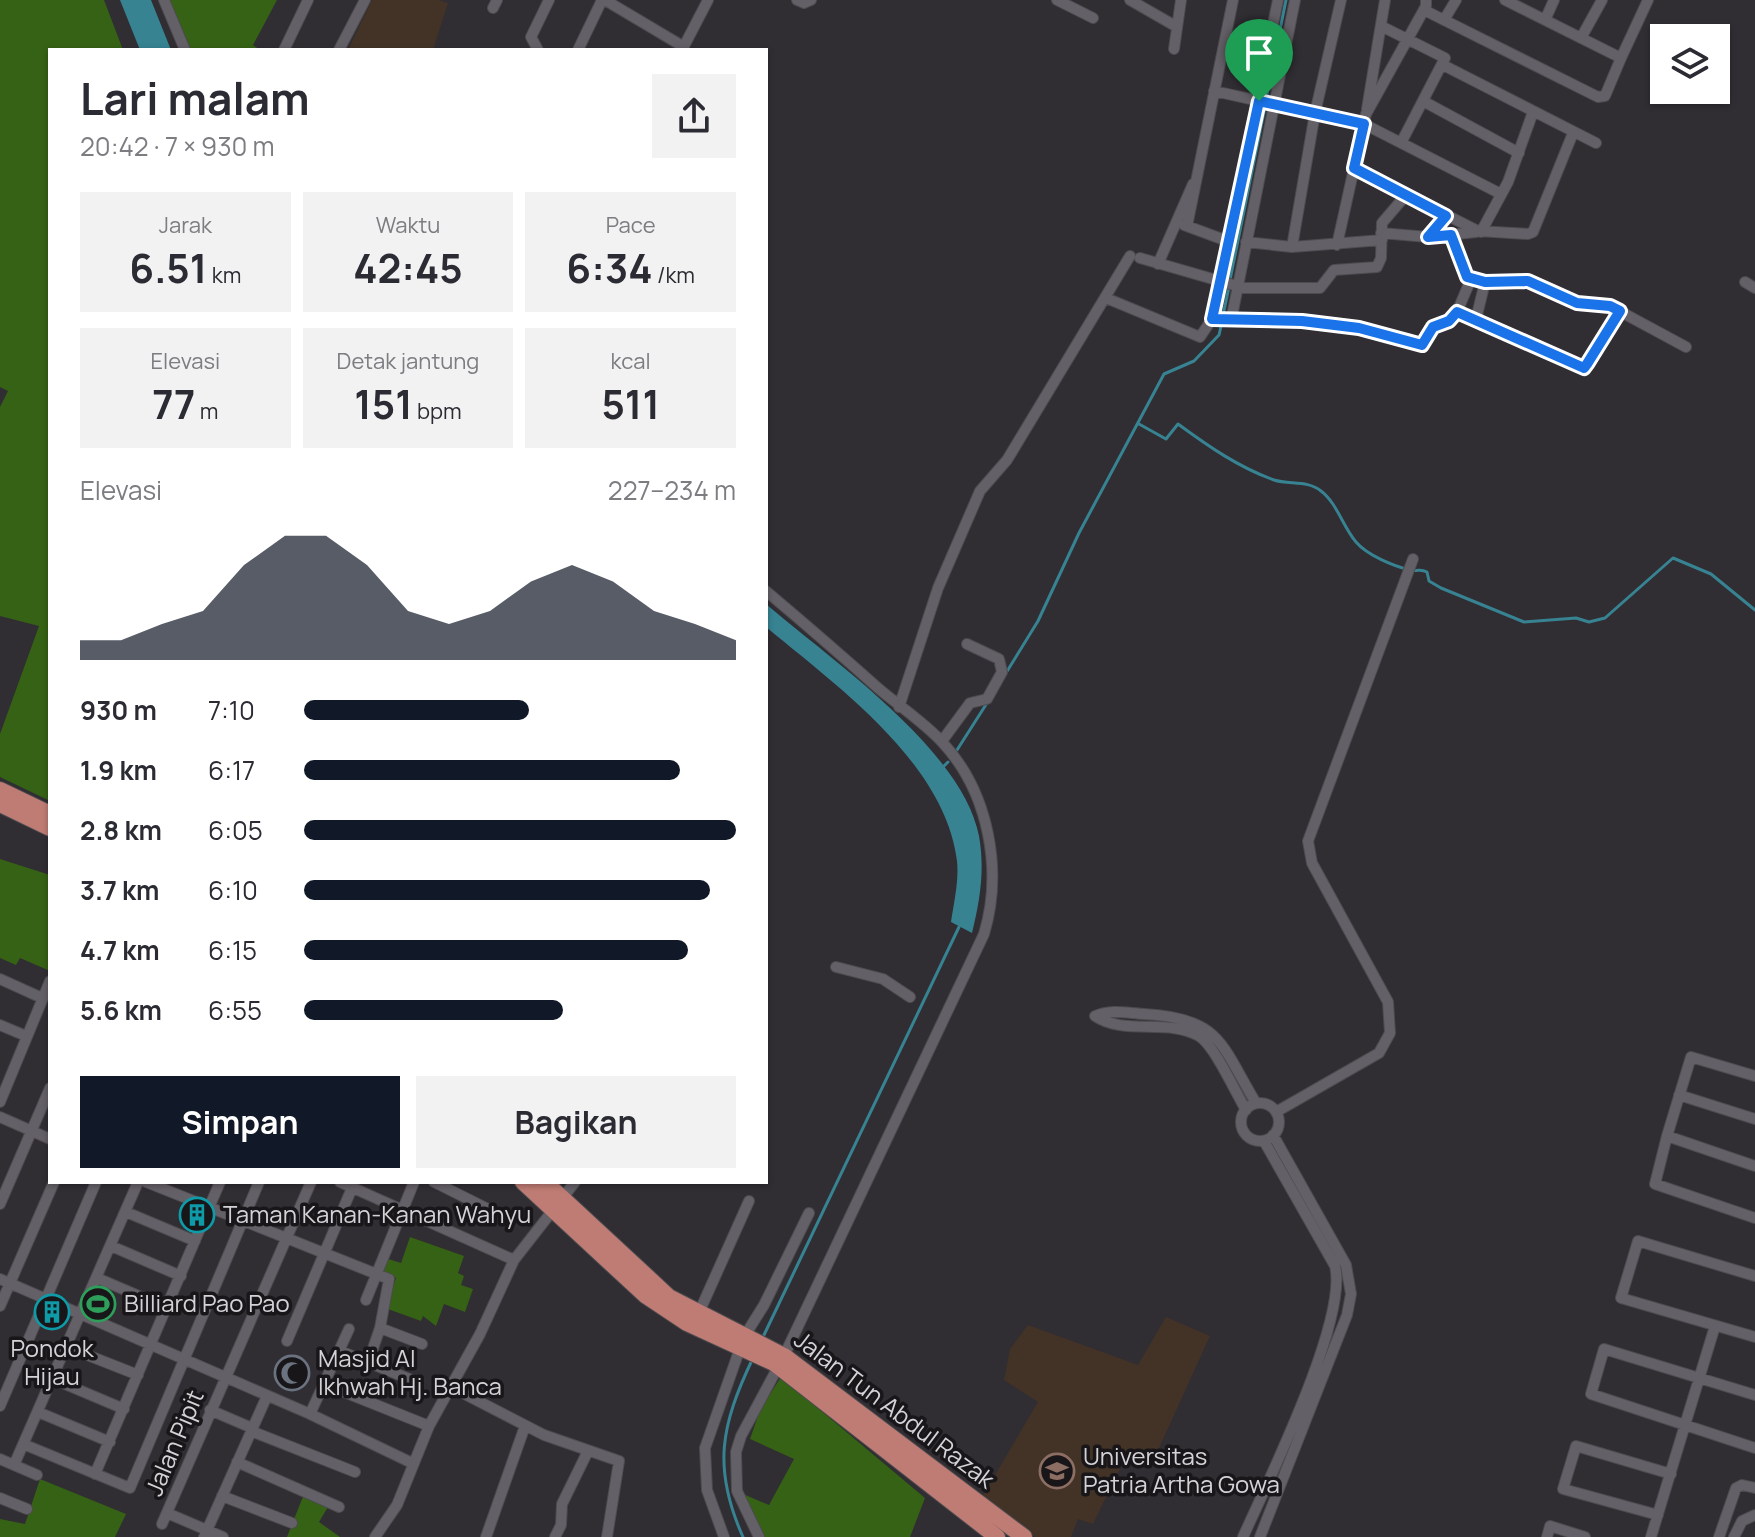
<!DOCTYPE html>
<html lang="id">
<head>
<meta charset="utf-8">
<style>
	body { margin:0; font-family:Manrope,sans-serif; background:#f2f2f3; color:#2b2b33; height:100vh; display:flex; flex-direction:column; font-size:30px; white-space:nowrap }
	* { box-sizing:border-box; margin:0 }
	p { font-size:26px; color:#7c7c81 }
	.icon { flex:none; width:44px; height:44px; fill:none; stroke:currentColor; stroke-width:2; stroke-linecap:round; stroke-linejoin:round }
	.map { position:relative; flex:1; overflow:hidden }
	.drawer { position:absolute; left:48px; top:48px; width:720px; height:1136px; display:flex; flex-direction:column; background:#fff; border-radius:0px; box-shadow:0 2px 6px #0004 }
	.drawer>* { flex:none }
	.fabs { position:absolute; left:1650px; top:24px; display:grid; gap:16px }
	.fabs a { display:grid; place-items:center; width:80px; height:80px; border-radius:0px; background:#fff; box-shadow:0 2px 6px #0004; font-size:40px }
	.pin { position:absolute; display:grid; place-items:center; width:68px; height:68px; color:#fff; margin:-82px -34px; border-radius:50% 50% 50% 0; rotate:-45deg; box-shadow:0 0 8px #0007 }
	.pin .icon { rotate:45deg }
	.round { display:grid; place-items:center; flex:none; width:84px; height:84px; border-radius:0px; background:#f2f2f3 }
	.summary { display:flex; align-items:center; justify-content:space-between; height:136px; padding:0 32px }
	h1 { font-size:44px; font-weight:700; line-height:60px }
	.metrics { display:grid; grid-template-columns:repeat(3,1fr); gap:12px; height:136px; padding:8px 32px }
	.metrics div { display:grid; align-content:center; border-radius:0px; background:#f2f2f3; text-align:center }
	.metrics b { font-size:40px; font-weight:700 }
	.metrics small { font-size:22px; font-weight:400 }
	.metrics p { font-size:22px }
	.chart { height:224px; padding:16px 32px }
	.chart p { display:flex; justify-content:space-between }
	.chart svg { width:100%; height:144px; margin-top:8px; fill:#111827; opacity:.7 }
	.button { display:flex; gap:16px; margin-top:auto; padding:16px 32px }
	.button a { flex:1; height:92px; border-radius:0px; background:#111827; color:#fff; font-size:32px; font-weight:700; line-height:92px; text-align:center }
	.button a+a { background:#f2f2f3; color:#2b2b33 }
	ul { padding:0 32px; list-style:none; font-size:26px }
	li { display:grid; grid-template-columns:128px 96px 1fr; align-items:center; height:60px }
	li i { height:20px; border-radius:10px; background:#111827 }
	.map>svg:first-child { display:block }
</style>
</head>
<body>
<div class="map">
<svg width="1755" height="1537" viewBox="0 0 1755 1537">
	<rect width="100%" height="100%" fill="#302d33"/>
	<path fill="#433327" d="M372 0H439L448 3 433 50H348Z
		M1166 1317 1210 1336 1155 1457 1130 1448 1093 1524 1078 1519 1071 1537H1035L982 1497 1038 1402 1004 1380 1010 1349 1028 1325 1138 1365Z"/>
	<path fill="#356214" d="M0 0H104L123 50H50V801L0 777V734L39 626 0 616V407L8 391 0 387Z
		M169 0H277L253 45 260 50H189Z
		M0 859 50 875V971L20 958 16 965 0 958Z
		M410 1237 464 1256 458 1273 464 1276 461 1285 473 1289 465 1312 444 1304 436 1326 423 1316 421 1321 385 1308 396 1278 377 1271 382 1257 401 1263Z
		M781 1377 925 1498 910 1537H761L743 1494 769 1505 794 1459 750 1439 760 1410Z
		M40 1479 126 1514 115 1537H0V1519L25 1524Z
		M304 1494 328 1507 319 1522 340 1537H287Z"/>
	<path fill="#378392" d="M120 0H151L171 50H140Z
		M766 604C831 660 962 749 979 836 985 870 980 900 972 933L951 922C954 902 959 881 957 861 945 763 837 686 766 627Z"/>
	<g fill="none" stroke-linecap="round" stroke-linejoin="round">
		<path stroke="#378392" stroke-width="3" d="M1266 99 1286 0
			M1230 280 1265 107
			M1223 315 1229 287
			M1139 424 1166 439 1178 424C1208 446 1238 467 1274 480 1289 485 1308 480 1321 491 1337 503 1343 527 1356 542 1367 555 1393 566 1410 570 1419 572 1419 568 1427 572L1429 581 1441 588 1524 622 1576 618 1589 622 1605 618 1673 558 1711 574 1755 610
			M1006 673 1038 621 1079 533 1164 374 1194 361 1219 335 1222 322
			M957 750 987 703
			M944 766 948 762
			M763 1337 959 927
			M743 1537C712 1468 721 1425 753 1358"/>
		<g stroke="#4d4b4f" stroke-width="12">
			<path id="street" d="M164 0 185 50
				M605 0 684 47
				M797 0 804 3 811 0
				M1057 0 1093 18
				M1130 0 1177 27
				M493 8 497 0
				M1424 10 1598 97 1605 96 1621 58 1505 0
				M1444 20 1456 0
				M1545 20 1554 0
				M1381 26 1445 58 1402 141
				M1581 38 1602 0
				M1174 49 1181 0
				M284 50 308 0
				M339 50 365 0
				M538 50 531 37 549 0
				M578 50 602 0
				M682 50 708 0
				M1621 58 1648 0
				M1443 65 1596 143
				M1214 91 1364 124 1501 194
				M1423 101 1519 153
				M1367 109 1385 0
				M1354 168 1478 231 1528 234 1533 232 1573 133
				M1184 225 1230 242
				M1187 226 1233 0
				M1481 232 1508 182 1533 112
				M1381 233 1428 237 1476 232
				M1451 235 1464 273 1471 279 1485 282 1521 280 1577 303 1610 306 1686 347
				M1428 237 1446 216
				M1246 242 1292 247 1382 240
				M1337 245 1366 114 1426 6V0
				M1292 247 1315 113 1341 0
				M1140 258 1244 288H1320L1334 270 1377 267 1381 258 1382 223 1406 195
				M1158 264 1193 184
				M1485 282 1477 315 1479 323 1584 368 1620 311
				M1745 282 1755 288
				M1106 298 1200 337 1212 319 1302 321 1359 328 1422 345 1433 327 1449 321 1457 312 1471 279
				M1212 319 1278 0
				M1231 321 1295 0
				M899 707 938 588 980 491 1007 460 1130 256
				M942 741 970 703 987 699 1002 672 999 659 967 644
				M836 967 883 979 910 997
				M0 979 42 998
				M0 1025 26 1036
				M1679 1095 1755 1119
				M0 1102 50 981
				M1241 1122a19 19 0 1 1 38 0a19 19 0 1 1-38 0Z
				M1246 1110C1235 1092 1215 1046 1199 1036 1168 1018 1124 1036 1095 1016 1112 1009 1126 1013 1144 1014 1221 1018 1221 1045 1256 1103
				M1276 1112 1379 1053 1390 1033 1388 1002 1312 863 1308 841 1413 559
				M0 1117 50 1139
				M1667 1136 1691 1057 1755 1076
				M1755 1166 1667 1136 1655 1184 1755 1218
				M146 1182 389 1279 380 1328 368 1363
				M340 1182 514 1260
				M434 1182 486 1208
				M0 1204 50 1088
				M126 1212 195 1241
				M111 1246 181 1276
				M1755 1276 1638 1241 1621 1298 1755 1337
				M97 1278 167 1308
				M0 1279 310 1414 412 1463
				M366 1300 414 1182
				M0 1306 54 1182
				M697 1317 749 1201
				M380 1328 422 1344
				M287 1341 352 1188
				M67 1347 138 1375
				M340 1351 412 1380
				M53 1379 124 1409
				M324 1384 429 1426
				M451 1387 544 1435 619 1461 607 1537
				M1755 1395 1604 1349 1591 1394 1755 1448
				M0 1406 96 1182
				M210 1410 252 1428
				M38 1412 110 1442
				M310 1414 349 1329
				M251 1431 355 1472
				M23 1444 130 1488 259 1182
				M0 1459 37 1475
				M237 1462 339 1507
				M14 1465 138 1182
				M95 1474 220 1182
				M222 1496 292 1523
				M0 1498 27 1509
				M167 1513 223 1537
				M1658 1515 1563 1489 1576 1446 1671 1474
				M162 1524 311 1182
				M204 1537 267 1396
				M375 1537 397 1505 429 1426 480 1334 514 1260 575 1182
				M486 1537 525 1426
				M555 1537 561 1525 562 1504 588 1451
				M724 1537 707 1490 705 1448 744 1337 764 1305 809 1213
				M759 1537 737 1491 736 1452 741 1436 784 1356 984 934C1003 871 989 793 943 743 925 723 899 706 878 688 841 655 804 623 766 591
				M1243 1537C1268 1481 1348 1320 1335 1266L1264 1141
				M1260 1537 1347 1315 1351 1294 1346 1265 1273 1135
				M1547 1537 1550 1526 1585 1537
				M1651 1537 1715 1326
				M1719 1537 1736 1488 1742 1485 1755 1488
				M1734 1537 1742 1521 1755 1515"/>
		</g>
		<g stroke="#4d4b4f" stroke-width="18">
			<path id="primary" d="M0 790 50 814
				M0 804 50 828
				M523 1182 645 1295 687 1323 774 1363 997 1537
				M545 1182 669 1297 784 1356 1024 1537"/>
		</g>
		<use href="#street" stroke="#646067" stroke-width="10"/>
		<use href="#primary" stroke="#bf7c74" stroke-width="16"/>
	</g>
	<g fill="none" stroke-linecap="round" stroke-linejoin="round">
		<g stroke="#fff" stroke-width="16">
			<path id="route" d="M1259 101 1364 124 1354 168 1446 216 1428 237 1451 235 1467 277 1485 282 1528 281 1577 303 1610 306 1620 311 1587 364 1584 368 1457 312 1449 321 1433 327 1422 345 1359 328 1302 321 1212 319Z"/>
		</g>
		<use href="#route" stroke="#1a73e8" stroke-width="10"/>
	</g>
	<defs>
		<g id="building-ring" transform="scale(1.8)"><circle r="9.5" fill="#181619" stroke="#0f9aa8" stroke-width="1.5"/><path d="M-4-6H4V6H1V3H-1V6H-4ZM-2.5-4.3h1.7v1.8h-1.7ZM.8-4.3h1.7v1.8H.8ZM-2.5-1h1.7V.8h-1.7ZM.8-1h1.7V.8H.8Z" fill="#0f9aa8"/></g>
		<g id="stadium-ring" transform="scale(1.8)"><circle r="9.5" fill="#181619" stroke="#2e9e5b" stroke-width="1.5"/><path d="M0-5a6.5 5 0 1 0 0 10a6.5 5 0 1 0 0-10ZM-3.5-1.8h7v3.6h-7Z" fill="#2e9e5b"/></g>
		<g id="mosque-ring" transform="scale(1.8)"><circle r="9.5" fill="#181619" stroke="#6b7280" stroke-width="1.5"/><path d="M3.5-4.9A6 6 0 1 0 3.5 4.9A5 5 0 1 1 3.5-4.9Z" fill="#6b7280"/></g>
		<g id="university-ring" transform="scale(1.8)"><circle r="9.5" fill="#181619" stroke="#8d6e63" stroke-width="1.5"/><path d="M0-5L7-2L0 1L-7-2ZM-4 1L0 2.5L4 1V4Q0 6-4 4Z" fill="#8d6e63"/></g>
	</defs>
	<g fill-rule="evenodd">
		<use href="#building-ring" x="197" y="1215"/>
		<use href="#stadium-ring" x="98" y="1304"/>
		<use href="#building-ring" x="52" y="1312"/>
		<use href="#mosque-ring" x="292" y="1373"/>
		<use href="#university-ring" x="1057" y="1471"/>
	</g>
	<g text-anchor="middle" stroke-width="7" stroke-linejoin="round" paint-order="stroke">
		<g font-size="24" fill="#d4d2d6" stroke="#181619" text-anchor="start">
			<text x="223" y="1223">Taman Kanan-Kanan Wahyu</text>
			<text x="124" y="1312">Billiard Pao Pao</text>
			<text x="52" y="1357" text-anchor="middle">Pondok<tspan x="52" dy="28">Hijau</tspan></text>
			<text x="318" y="1367">Masjid Al<tspan x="318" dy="28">Ikhwah Hj. Banca</tspan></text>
			<text x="1083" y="1465">Universitas<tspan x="1083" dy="28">Patria Artha Gowa</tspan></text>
		</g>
		<g font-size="24" fill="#d4d2d6" stroke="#181619">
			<text transform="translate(894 1410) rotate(37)" y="8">Jalan Tun Abdul Razak</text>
			<text transform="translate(175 1443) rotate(-67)" y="8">Jalan Pipit</text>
		</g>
	</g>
</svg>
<div class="fabs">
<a><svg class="icon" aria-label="layers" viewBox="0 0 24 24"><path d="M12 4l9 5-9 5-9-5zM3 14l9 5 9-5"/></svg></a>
</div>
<div class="pin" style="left:1259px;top:101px;background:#1e9e55"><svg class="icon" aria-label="arrive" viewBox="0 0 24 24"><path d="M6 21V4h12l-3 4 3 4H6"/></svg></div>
<section class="drawer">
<div class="summary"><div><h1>Lari malam</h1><p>20:42 · 7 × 930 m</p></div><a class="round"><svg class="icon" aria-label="share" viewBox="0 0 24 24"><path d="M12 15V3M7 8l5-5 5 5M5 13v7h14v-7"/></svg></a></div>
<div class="metrics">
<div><p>Jarak</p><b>6.51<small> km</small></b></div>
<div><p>Waktu</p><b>42:45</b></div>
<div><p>Pace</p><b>6:34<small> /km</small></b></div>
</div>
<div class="metrics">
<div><p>Elevasi</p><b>77<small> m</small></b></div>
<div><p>Detak jantung</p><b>151<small> bpm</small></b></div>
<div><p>kcal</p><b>511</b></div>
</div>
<div class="chart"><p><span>Elevasi</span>227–234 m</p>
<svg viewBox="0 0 160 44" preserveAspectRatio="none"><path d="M0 44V38L10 38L20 33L30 29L40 15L50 6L60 6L70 15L80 29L90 33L100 29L110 20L120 15L130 20L140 29L150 33L160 38V44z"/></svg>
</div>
<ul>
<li><b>930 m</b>7:10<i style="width:52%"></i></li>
<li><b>1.9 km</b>6:17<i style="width:87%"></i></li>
<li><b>2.8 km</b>6:05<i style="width:100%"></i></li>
<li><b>3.7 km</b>6:10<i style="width:94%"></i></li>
<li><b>4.7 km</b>6:15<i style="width:89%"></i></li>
<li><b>5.6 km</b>6:55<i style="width:60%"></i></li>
</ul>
<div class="button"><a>Simpan</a><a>Bagikan</a></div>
</section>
</div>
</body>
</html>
